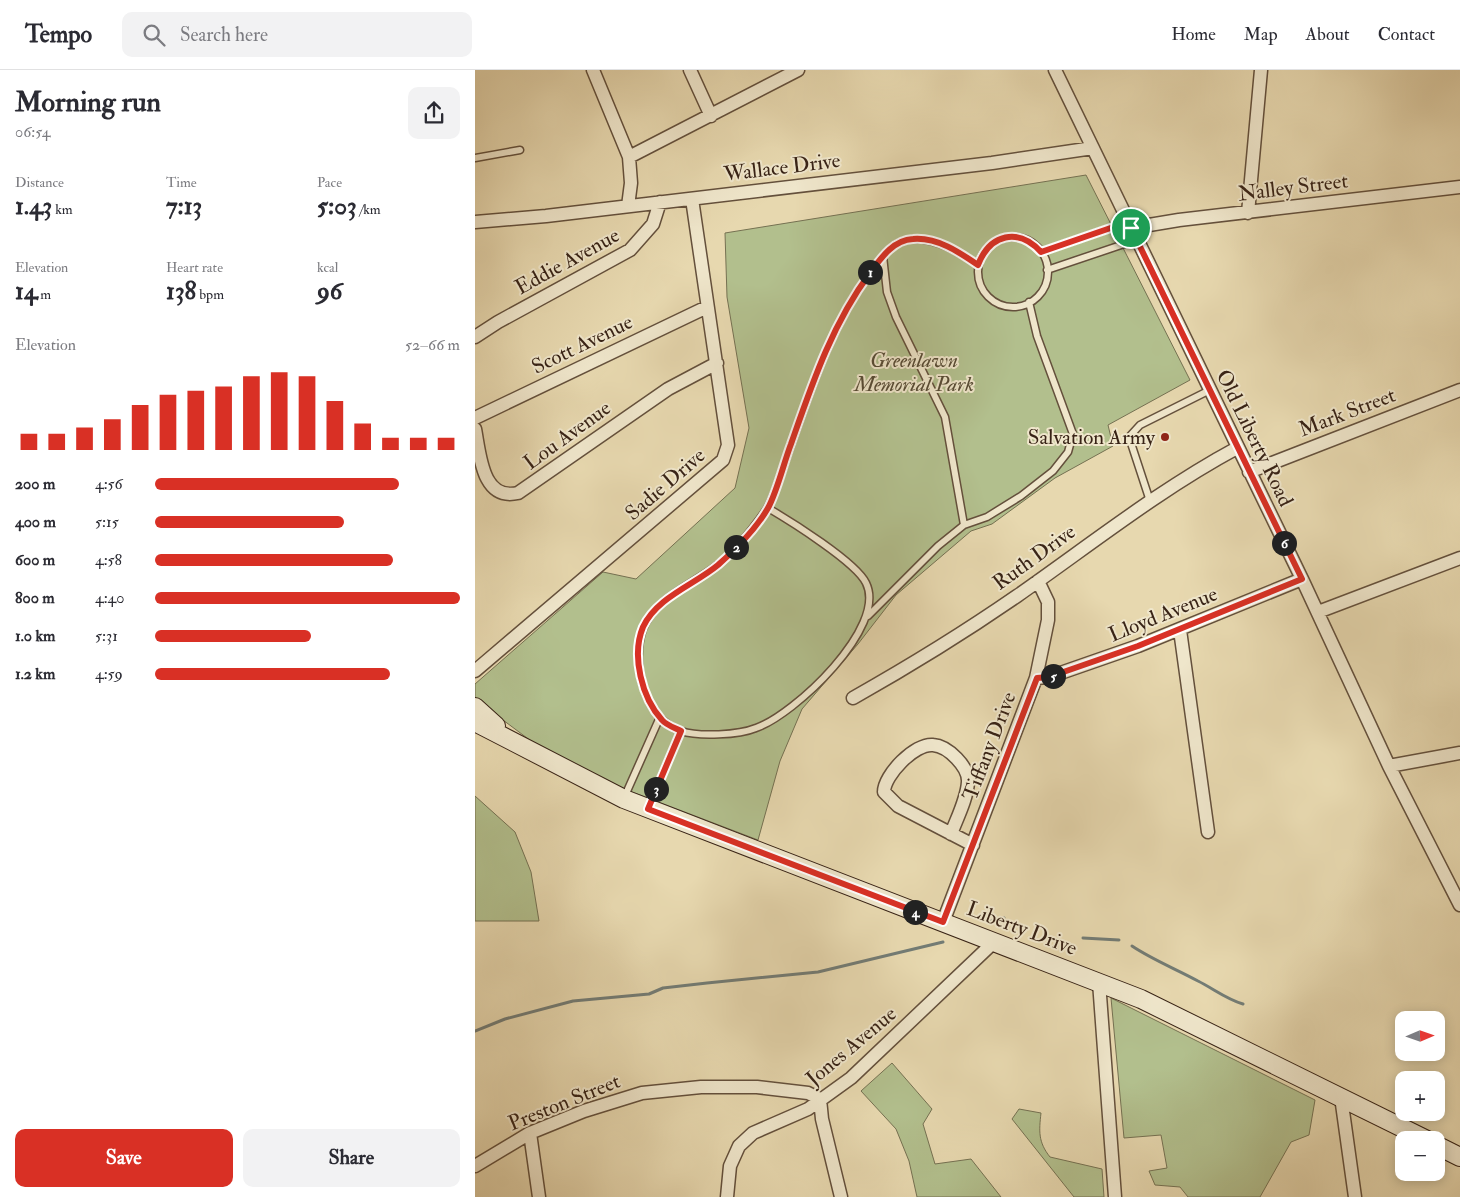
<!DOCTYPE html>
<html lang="en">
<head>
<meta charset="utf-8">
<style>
	body { margin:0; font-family:"IM FELL Double Pica",serif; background:#f2f2f3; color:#2b2b33; height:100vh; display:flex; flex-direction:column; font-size:19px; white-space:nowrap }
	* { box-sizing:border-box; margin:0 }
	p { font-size:16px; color:#7c7c81 }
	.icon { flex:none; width:28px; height:28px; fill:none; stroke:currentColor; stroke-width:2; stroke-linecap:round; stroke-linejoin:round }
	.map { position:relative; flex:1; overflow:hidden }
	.sheet { display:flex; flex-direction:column; background:#fff; width:475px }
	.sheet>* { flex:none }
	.needle { width:32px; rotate:88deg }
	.fabs { position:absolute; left:920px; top:941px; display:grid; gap:10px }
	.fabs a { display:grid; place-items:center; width:50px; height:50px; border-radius:10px; background:#fff; box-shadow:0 2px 12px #0003; font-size:25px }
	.pin { position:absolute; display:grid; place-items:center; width:42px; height:42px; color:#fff; margin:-21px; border:2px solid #fff; border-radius:50%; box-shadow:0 1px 5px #0007 }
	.km { position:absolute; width:25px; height:25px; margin:-12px; border-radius:50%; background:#222; color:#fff; font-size:14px; line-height:25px; text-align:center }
	.round { display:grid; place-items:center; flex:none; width:52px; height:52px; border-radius:10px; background:#f2f2f3 }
	.overview { display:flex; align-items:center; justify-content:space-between; height:85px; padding:0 15px }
	h1 { font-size:28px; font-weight:800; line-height:38px }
	.metrics { display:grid; grid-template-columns:repeat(3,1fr); gap:8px; height:85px; padding:5px 15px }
	.metrics div { display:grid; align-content:center }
	.metrics b { font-size:25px; font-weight:800 }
	.metrics small { font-size:14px; font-weight:400 }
	.metrics p { font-size:14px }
	.chart { height:140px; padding:10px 15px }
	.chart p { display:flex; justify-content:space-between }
	.chart svg { width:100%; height:90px; margin-top:5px; stroke:#d93025; stroke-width:6 }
	.primary-button { display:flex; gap:10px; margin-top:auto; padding:10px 15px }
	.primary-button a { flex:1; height:58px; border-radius:10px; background:#d93025; color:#fff; font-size:20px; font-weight:800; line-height:58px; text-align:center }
	.primary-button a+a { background:#f2f2f3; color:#2b2b33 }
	ul { padding:0 15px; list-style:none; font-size:16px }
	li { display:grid; grid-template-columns:80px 60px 1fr; align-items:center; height:38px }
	li i { height:12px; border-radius:6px; background:#d93025 }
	header { display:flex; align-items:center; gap:30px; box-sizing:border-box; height:70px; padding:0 25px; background:#fff; border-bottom:1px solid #e1e1e2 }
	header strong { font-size:24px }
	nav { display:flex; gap:28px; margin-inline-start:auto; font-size:18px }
	.search { width:350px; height:45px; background:#f2f2f3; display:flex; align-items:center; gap:12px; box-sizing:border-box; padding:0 18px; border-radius:10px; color:#7c7c81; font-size:19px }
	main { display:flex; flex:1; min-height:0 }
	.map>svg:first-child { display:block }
</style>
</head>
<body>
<header>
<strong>Tempo</strong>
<div class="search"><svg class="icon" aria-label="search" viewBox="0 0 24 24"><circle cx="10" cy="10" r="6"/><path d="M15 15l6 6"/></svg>Search here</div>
<nav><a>Home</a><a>Map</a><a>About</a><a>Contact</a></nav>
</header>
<main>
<section class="sheet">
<div class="overview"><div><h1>Morning run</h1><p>06:54</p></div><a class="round"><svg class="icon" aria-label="share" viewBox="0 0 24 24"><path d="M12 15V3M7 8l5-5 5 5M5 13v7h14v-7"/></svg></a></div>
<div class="metrics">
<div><p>Distance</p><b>1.43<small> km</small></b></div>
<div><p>Time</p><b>7:13</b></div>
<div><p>Pace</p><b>5:03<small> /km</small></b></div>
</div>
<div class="metrics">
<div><p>Elevation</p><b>14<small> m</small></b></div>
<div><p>Heart rate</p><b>138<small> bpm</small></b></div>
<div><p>kcal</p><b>96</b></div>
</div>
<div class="chart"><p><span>Elevation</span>52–66 m</p>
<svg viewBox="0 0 160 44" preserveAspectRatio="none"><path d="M5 44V36M15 44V36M25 44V33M35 44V29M45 44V22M55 44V17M65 44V15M75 44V13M85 44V8M95 44V6M105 44V8M115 44V20M125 44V31M135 44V38M145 44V38M155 44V38"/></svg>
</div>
<ul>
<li><b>200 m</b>4:56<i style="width:80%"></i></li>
<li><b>400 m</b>5:15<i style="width:62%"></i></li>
<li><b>600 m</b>4:58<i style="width:78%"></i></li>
<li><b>800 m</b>4:40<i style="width:100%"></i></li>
<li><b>1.0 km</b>5:31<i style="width:51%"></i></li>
<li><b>1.2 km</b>4:59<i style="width:77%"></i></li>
</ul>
<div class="primary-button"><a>Save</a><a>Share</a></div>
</section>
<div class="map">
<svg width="985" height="1127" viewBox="0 0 985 1127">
	<rect width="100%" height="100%" fill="#e7d8af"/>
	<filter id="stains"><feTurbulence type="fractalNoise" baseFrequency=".004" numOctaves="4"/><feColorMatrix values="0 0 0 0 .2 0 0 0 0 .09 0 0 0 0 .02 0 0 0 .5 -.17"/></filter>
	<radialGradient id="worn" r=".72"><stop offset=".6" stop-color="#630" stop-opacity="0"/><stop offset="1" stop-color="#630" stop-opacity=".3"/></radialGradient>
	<path fill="#b2bf8d" stroke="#757152" d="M611 105 715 310 633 355 638 376 580 408 517 454 496 461 421 525 383 574 327 639 305 691 283 770 134 713 72 683 0 629V614L128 502 161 509 260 418 274 358 252 227 250 163Z
		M0 726 40 762 56 802 64 851H0Z
		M636 928 840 1030 834 1065 816 1072 785 1127H713L705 1117 680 1115 674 1101 692 1098 686 1065 649 1068Z
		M417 993 457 1039 448 1054 460 1094 496 1089 526 1127H442L434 1091 421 1059 386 1021Z
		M544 1039 566 1043C564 1061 563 1072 575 1087L627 1099 629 1127H599L537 1049Z"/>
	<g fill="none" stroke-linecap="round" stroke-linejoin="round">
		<path stroke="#737c75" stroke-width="3" d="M515 851 529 848
			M608 868 644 870
			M657 876C678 890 701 899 723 911 739 919 751 929 768 934
			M0 961 30 949 98 931 174 924 188 918 232 913 343 902 468 872"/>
		<g stroke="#64503c" stroke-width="9">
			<path id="lane" d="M0 88 45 80
				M503 202a35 35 0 1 1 70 0a35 35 0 1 1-70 0Z
				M566 182 653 152
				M408 186 412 222 421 247 470 347 489 455
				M572 200 661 170
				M675 431 654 367 665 355 735 320
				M293 438C315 451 381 492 391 513 413 557 319 645 281 658 264 665 224 667 206 661 169 649 156 592 168 559 179 529 217 514 241 496 260 482 277 460 291 440 301 426 309 392 316 375 337 315 357 255 394 204 406 188 418 169 439 169 463 169 484 182 503 195
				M393 546 463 476 489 455 512 447 546 426 578 401 593 382 598 364 562 266 554 232
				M149 728 185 647
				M173 738 206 661"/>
		</g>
		<g stroke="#64503c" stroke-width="15">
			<path id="street" d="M118 0 154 87 156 113 153 136
				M215 0 236 46
				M580 0 827 509 914 696 985 835
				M154 87 323 0
				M773 143 786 0
				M0 152 71 146 517 93 618 78
				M656 158 704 150 985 117
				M0 267 23 252 155 180 178 154 185 132
				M0 348 232 237
				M0 359C5 385 7 431 43 423L193 319 242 293
				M774 402 985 320
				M843 542 985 488
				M705 560 733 762
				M0 601 248 390 253 375 217 129
				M561 608 574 607 663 576 827 509
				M378 628C433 597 490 562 542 526 615 475 684 420 762 378
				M914 696 985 683
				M476 764C482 748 492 729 493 712 494 697 473 676 458 675 440 673 409 705 409 722L423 736 498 775
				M468 852 561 608 573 550V532L563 511
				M624 912 640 1127
				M866 1027 880 1127
				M55 1063 64 1127
				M0 1096 55 1063 109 1041 167 1023 226 1017H282L333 1023 345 1029 347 1049 366 1127
				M252 1127 255 1096 264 1076 278 1063 333 1039 376 1008 519 872"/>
		</g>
		<g stroke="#382316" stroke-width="20">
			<path id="secondary" d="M0 637 21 656
				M0 652 149 729 666 929 952 1070
				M961 1075 985 1087"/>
		</g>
		<use href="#lane" stroke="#efe6cb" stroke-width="6"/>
		<use href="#street" stroke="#efe6cb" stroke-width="12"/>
		<use href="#secondary" stroke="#efe6cb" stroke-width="18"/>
	</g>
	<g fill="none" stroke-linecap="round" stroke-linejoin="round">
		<g stroke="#fff" stroke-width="10">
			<path id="route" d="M653 152 827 509 663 576 574 607 562 608 468 852 173 739 206 661C200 658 191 655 187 650 167 628 156 586 168 557 182 527 219 515 243 495 261 479 281 459 293 438 302 422 309 392 316 374 337 314 357 254 395 203 406 188 418 170 438 169 462 167 484 182 503 195 515 164 543 157 566 182Z"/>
		</g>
		<use href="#route" stroke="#d93025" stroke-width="6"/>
	</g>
	<circle fill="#8f2418" stroke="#efe6cb" stroke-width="2" cx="690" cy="367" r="5"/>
	<g text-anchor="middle" stroke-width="4" stroke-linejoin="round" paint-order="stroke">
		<g font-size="21" fill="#382316" stroke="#efe6cb">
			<text transform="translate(307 97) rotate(-7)" y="7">Wallace Drive</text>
			<text transform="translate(818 117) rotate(-7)" y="7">Nalley Street</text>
			<text transform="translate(92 191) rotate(-29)" y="7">Eddie Avenue</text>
			<text transform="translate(107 274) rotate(-26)" y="7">Scott Avenue</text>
			<text transform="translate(872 342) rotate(-21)" y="7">Mark Street</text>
			<text transform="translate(92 365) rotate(-36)" y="7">Lou Avenue</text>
			<text transform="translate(780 368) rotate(64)" y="7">Old Liberty Road</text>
			<text transform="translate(190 414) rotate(-41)" y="7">Sadie Drive</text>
			<text transform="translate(559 487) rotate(-36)" y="7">Ruth Drive</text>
			<text transform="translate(688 544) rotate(-22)" y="7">Lloyd Avenue</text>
			<text transform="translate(514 676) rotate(-69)" y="7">Tiffany Drive</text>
			<text transform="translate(547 858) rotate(21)" y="7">Liberty Drive</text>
			<text transform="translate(376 976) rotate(-40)" y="7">Jones Avenue</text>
			<text transform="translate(89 1032) rotate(-22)" y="7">Preston Street</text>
		</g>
		<g font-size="21" font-style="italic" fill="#564a34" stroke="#efe6cb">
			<text x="439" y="297">Greenlawn<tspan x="439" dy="24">Memorial Park</tspan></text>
		</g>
		<g font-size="21" fill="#382316" stroke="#efe6cb" text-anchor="end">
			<text x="680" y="374">Salvation Army</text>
		</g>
	</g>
	<rect width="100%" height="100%" filter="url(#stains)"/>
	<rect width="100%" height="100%" fill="url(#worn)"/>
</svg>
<div class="fabs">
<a><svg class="needle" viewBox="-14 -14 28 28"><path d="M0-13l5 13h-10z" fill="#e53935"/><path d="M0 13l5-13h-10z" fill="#7c7c81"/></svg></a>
<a>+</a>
<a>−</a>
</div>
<div class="pin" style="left:656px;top:158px;background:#1e9e55"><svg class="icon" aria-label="arrive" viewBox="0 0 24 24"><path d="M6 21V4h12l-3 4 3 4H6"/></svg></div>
<b class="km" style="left:395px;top:202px">1</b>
<b class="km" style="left:261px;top:477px">2</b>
<b class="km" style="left:181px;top:719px">3</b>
<b class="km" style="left:440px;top:842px">4</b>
<b class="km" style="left:578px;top:606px">5</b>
<b class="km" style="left:809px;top:473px">6</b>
</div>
</main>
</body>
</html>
